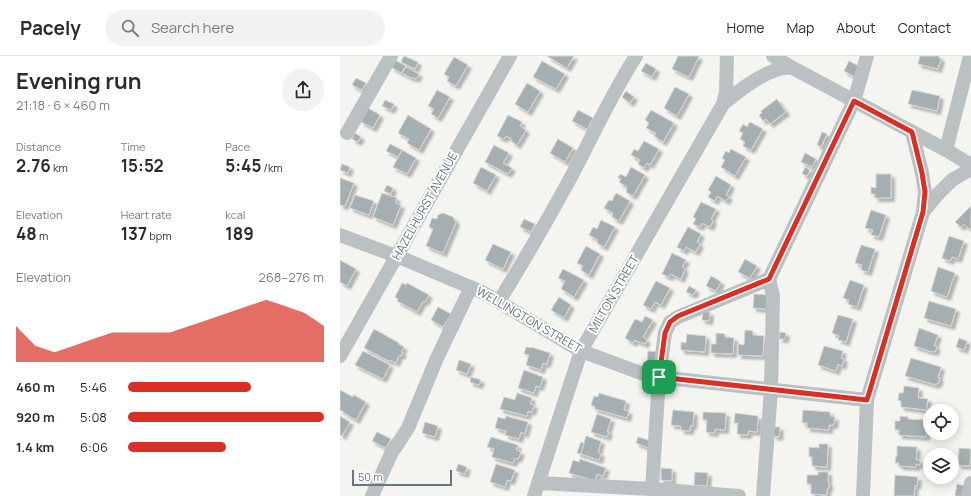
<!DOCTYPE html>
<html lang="en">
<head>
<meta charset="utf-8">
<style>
	body { margin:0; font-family:Manrope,sans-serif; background:#f2f2f3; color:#2b2b33; height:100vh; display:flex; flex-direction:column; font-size:15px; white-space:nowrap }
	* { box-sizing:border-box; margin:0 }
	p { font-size:13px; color:#7c7c81 }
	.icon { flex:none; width:22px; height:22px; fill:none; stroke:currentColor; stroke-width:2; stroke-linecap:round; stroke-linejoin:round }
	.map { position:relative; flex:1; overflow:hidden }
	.side { display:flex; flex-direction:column; background:#fff; width:340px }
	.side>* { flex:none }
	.buttons { position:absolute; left:583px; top:348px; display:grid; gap:8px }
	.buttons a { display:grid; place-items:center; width:36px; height:36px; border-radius:50%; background:#fff; box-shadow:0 2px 10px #0003; font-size:20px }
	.scale { position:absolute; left:12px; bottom:10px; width:100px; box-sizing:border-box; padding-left:4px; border:2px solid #657880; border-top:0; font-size:11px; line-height:14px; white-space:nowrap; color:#657880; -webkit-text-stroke:3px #fff; paint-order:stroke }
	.pin { position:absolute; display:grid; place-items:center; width:34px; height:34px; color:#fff; margin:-17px; border-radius:8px; box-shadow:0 2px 6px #0006 }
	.round { display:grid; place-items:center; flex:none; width:42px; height:42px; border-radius:21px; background:#f2f2f3 }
	.summary { display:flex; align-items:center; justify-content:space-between; height:68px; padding:0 16px }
	h1 { font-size:22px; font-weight:700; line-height:30px }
	.stats { display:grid; grid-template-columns:repeat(3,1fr); gap:6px; height:68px; padding:4px 16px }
	.stats div { display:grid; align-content:center }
	.stats b { font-size:17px; font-weight:700 }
	.stats small { font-size:11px; font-weight:400 }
	.stats p { font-size:11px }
	.chart { height:112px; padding:8px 16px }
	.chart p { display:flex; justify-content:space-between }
	.chart svg { width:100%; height:72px; margin-top:4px; fill:#d93025; opacity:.7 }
	ul { padding:0 16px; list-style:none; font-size:13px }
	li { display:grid; grid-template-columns:64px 48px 1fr; align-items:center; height:30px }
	li i { height:10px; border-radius:5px; background:#d93025 }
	header { display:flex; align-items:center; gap:24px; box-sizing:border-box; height:56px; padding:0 20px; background:#fff; border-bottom:1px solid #e1e1e2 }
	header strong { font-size:19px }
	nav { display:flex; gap:22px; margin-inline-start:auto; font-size:14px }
	.search { width:280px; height:36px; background:#f2f2f3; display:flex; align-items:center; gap:10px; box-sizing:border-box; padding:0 14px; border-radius:22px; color:#7c7c81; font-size:15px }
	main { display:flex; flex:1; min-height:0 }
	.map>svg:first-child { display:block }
</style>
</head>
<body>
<header>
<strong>Pacely</strong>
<div class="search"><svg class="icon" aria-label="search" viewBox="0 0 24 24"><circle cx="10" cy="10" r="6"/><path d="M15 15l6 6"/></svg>Search here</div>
<nav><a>Home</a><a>Map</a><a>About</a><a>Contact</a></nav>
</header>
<main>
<section class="side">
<div class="summary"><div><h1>Evening run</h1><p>21:18 · 6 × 460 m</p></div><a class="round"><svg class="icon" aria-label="share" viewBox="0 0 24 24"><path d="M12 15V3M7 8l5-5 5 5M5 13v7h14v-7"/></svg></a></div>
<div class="stats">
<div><p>Distance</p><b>2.76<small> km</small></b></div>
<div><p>Time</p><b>15:52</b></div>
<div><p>Pace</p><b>5:45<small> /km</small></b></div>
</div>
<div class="stats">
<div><p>Elevation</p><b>48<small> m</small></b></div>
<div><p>Heart rate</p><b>137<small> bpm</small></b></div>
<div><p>kcal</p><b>189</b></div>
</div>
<div class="chart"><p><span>Elevation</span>268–276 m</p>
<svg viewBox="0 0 160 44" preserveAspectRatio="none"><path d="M0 44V22L10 34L20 38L30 34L40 30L50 26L60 26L70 26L80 26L90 22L100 18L110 14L120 10L130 6L140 10L150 14L160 22V44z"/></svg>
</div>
<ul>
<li><b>460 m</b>5:46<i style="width:63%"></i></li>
<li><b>920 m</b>5:08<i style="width:100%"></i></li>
<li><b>1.4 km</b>6:06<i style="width:50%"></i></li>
</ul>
</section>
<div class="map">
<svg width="631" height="440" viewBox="0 0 631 440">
	<defs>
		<filter id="shadow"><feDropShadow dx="3.5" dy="3.5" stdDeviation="1" flood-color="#0004"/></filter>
	</defs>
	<rect width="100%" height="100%" fill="#f4f4f1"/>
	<path fill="#a5aeb1" stroke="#d5d5d3" filter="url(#shadow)" d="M64 0 78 6 75 13 61 6Z
		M207 0H234L227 12Z
		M338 0H359L349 21 332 13Z
		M580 0H599V2L601 3 598 13 578 8Z
		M114 1 128 9 116 30 107 25 109 21 104 18Z
		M55 4 66 10 61 17 51 11Z
		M202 5 225 18 216 33 193 21Z
		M509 5 520 11 515 21 504 15Z
		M306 7 316 13 312 21 301 15Z
		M66 11 79 18 76 23 72 21 71 22 62 17Z
		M16 22 26 27 22 34 12 29Z
		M187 27 200 35 188 56 175 48Z
		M335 31 349 38 337 60 324 52Z
		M97 34 110 41 98 62 91 58 94 53 88 50Z
		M572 34 600 40 597 55 568 48Z
		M286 35 294 41 290 47 282 41Z
		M437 43 446 56 430 68 426 63 423 65 419 59 422 57 421 55Z
		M45 44 54 48 51 54 42 50Z
		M28 52 40 59 33 72 21 66Z
		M238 54 253 62 247 73 232 65Z
		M311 54 334 67 323 86 314 80 316 77 306 72 309 67 305 64Z
		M68 59 91 73 79 94 67 87 69 83 58 77Z
		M168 59 182 66 180 70 186 74 177 89 171 85 172 83 166 80 164 83 157 80Z
		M410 66 423 73 411 94 403 90 405 86 400 83 403 77 399 75 403 68 407 71Z
		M482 76 487 78 481 91 477 89Z
		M15 77 21 81 18 86 12 83Z
		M218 83 233 92 225 106 210 97Z
		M304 85 319 93 310 109 307 107 304 112 298 108 300 104 291 99 294 93 298 95Z
		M50 88 62 94 58 101 46 95Z
		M154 89 169 97 163 107 172 112 168 118 145 106Z
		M391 93 406 101 395 120 381 111 385 104 382 102 386 95 389 97Z
		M62 94 76 102 67 118 53 111Z
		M465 97 476 103 472 111 461 106Z
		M2 108 10 111 8 117 0 114Z
		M141 111 156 119 147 135 133 127Z
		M291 111 305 119 293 140 286 136 287 134H286L287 131 279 126 281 123 278 122 280 118 286 121Z
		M465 111 470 114 467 120 462 118Z
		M536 118H551V142H535V138H531V131L536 132Z
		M376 120 391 129 386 139 389 141 386 145 377 140 375 145 368 141 371 136 368 134Z
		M0 122 14 127 5 150 0 149Z
		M47 129 53 132 51 138 44 135Z
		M42 137 57 142 55 147 61 149 53 169 33 161Z
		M276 137 290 145 279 165 272 161 273 157 264 152 269 144 272 145Z
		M15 139 34 145 29 159 10 152Z
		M361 146 376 153 371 163 373 165 370 171 362 167 360 171 353 168 356 163 353 161Z
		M631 150V172L629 173 624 168 621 171 615 166Z
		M531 154 546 159 539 181 531 179 533 174 525 172Z
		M103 157 113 161 116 166 103 197 86 190 93 173 89 171 92 162 97 163 98 159Z
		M184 163 195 168 191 176 180 171Z
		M261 164 275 171 264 191 257 187 258 184 249 179 253 171 257 173Z
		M348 171 361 178 357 186 360 188 356 196 346 191 344 195 337 191Z
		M609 180 624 185 618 203 612 201 610 205 602 202Z
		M153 188 171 196 163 213 145 204Z
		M521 189 535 193 528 216 521 214 522 209 515 207Z
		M246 190 260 198 249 219 241 214 243 210 237 207Z
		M332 197 346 204 342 211 345 213 341 223 331 218 329 221 322 218Z
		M405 203 417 210 410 222 398 216Z
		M0 204 16 213 7 230 0 226Z
		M598 211 615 217 607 241 591 235Z
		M223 213 244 224 234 241 221 233 225 225 218 222Z
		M371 220 381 226 376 235 366 230Z
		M510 224 524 229 517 251 508 248 509 244 503 242Z
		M316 225 330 232 321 249 315 246 311 253 303 249Z
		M62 227 66 229 67 227 89 239 85 246 83 245 77 256 57 245 58 243 55 241Z
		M349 230 356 234 353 239 346 236Z
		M414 238 428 239 427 253 413 252Z
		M219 241 231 249 224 262 211 254Z
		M589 245 616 253 611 270 584 262Z
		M98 251 111 258 103 271 91 264Z
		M363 256H370L369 265 362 264Z
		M498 259 513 263 506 286 498 284 499 280 492 277Z
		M305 260 313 264 303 281 307 284 305 288 294 284 293 287 285 282 295 263 302 266Z
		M579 272 598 279 594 290 597 291 595 296 593 295 592 296 574 290Z
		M34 273 59 287 58 288 64 291 61 296 63 297 61 300 59 299 56 307 50 304 49 305 24 292Z
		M405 274 413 275V279L424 280 423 300 398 299V288L404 289Z
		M440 276 446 277 445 283H439Z
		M376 277 385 278V281L394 282 393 298 371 297V288H376Z
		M347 278 366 280 365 296 341 294V286L346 287Z
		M619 282 627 285 624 294 616 291Z
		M484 290 503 295 501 302 504 303 502 310 498 308 496 315 478 309Z
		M186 291 191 292V291L210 297 207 308 203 307 201 314 186 309 189 299 184 298Z
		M23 295 50 309 43 323 15 309Z
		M308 295 318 296 317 307H307Z
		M571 302 601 311 598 322H600L598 328 596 327V329L565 320Z
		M119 304 131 308 127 318 116 314Z
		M184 314 203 321 200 331 196 330 194 337 178 332Z
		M131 321 141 324 139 329 130 326Z
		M564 330 579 332 578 342 588 343 586 354 561 351V345L558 344 559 337H563Z
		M0 334 13 341 14 339 26 346 16 364 4 357V356L0 354Z
		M177 337 192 342 190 348 194 349 192 356 188 355 187 360 160 353 164 341 175 344Z
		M259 337 286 345 284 354 289 355 287 362 255 353V351L251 349 254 340 258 341Z
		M333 354 354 356 353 370H350V375L341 374V370L331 369Z
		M463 354 490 356V360L495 361 494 369H489V374L467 372V367H462Z
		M363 356 386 357 385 374 375 373V377L366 376 367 364H363Z
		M395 357 418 360 417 376 408 375V379L397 378 398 367H394Z
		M257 358 271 363 267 376H269L267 381 251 376Z
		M0 360 10 366 2 380 0 379Z
		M166 360 188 366 185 378 181 376 179 383 165 379 166 375 155 372 158 361 165 363Z
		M560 360 568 361V363L588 364 586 381 559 379V374H555V365H560Z
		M85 366 98 370 95 381 82 377Z
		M434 371H440L439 381 433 380Z
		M37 376 51 383 46 392 32 385Z
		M246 380 261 385 258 397 261 398 259 404 241 398Z
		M151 381 178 389 176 394 181 396 178 403 175 402 173 407 152 401 154 393 147 391Z
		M298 381 311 385 309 392 296 387Z
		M241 386 244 387 241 398 237 397Z
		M479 388H488L487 411 472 410V401H469V391L479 392Z
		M557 390 577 391 576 404H580V409L576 408V411L559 410V407H555L556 400H557Z
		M619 392 631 393 630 410 618 409Z
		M240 403 266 412 263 420 257 418 255 425 229 417 233 404 239 406Z
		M118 408 127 411 125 418 116 415Z
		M156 408 175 414 171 425 167 424 165 431 150 426Z
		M321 412 332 413V425L321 424Z
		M355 416 368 417 367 430 354 429Z
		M478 416H488V427H489V432L487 433V439L471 438V428H467V419H478Z
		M555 419 578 421 577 430 575 429 574 440H554Z
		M617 428 626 430 623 440H615Z"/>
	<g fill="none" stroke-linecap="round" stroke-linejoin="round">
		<path stroke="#bbc0c2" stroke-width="14" d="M433 0 451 11 606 94 631 109
			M383 48C399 35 416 21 436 14 441 12 446 12 451 11
			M7 77 51 0
			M606 94 630 0
			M583 156 598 138 612 124 631 113
			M0 179 64 203 144 237 241 295 309 320 527 344
			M159 245C184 205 208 163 231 121 252 81 271 39 296 0
			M0 300 170 0
			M198 427 312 433 399 440
			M312 433 319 321 325 277 330 266 338 261 429 223 514 45 527 0
			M32 440 51 398 68 372 97 302 131 231
			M194 440 241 295 383 48 386 36 387 0
			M423 440 431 334 433 240 429 223
			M523 440 527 344 583 156 585 136 582 117 572 76
			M628 440 631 427"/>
	</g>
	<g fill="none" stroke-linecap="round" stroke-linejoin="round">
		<g stroke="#fff" stroke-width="8">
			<path id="route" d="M514 45 572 76 582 117 585 136 583 156 527 344 319 321 325 277 330 266 338 260 429 223Z"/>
		</g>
		<use href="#route" stroke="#d93025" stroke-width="5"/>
	</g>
	<g text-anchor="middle" stroke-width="4" stroke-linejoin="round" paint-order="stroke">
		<g font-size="12" fill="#657880" stroke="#fff">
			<text transform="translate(85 150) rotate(-61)" y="4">HAZELHURST AVENUE</text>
			<text transform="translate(274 238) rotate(-60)" y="4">MILTON STREET</text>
			<text transform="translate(189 264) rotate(30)" y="4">WELLINGTON STREET</text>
		</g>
	</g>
</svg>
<div class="buttons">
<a><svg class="icon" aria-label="locate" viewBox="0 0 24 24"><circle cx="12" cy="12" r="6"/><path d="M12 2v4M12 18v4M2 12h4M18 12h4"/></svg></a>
<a><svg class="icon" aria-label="layers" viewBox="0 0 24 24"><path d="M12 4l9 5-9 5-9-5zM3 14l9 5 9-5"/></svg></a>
</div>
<div class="scale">50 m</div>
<div class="pin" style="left:319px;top:321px;background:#1e9e55"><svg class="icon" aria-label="arrive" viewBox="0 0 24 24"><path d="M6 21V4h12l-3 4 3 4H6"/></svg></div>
</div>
</main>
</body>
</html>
